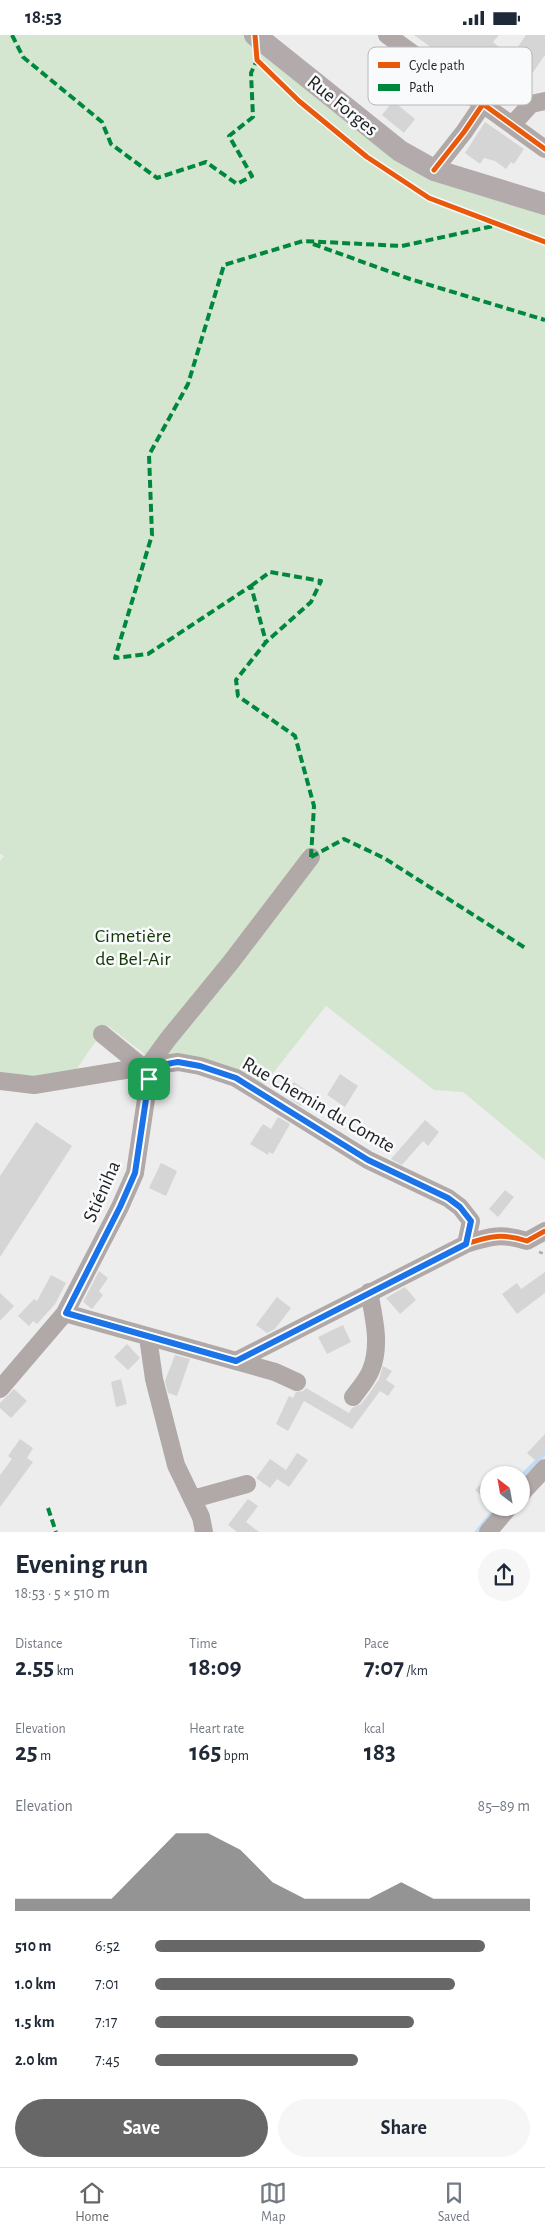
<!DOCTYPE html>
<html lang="en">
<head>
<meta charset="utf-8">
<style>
	body { margin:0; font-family:"Alegreya Sans",sans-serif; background:#f6f6f7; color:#1f2937; height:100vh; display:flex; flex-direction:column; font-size:19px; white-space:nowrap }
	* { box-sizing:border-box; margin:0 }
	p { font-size:16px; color:#747a83 }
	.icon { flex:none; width:28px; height:28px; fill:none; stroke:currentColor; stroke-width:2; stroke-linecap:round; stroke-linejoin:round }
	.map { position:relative; height:1497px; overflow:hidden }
	.details { display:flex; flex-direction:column; background:#fff; flex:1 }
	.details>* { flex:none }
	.needle { width:32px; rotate:329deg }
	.buttons { position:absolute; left:480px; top:1431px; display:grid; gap:10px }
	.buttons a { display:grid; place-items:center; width:50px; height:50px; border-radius:50%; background:#fff; box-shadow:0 1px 4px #0004; font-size:25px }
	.pin { position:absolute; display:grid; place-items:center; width:42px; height:42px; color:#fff; margin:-21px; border-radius:10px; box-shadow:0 2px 8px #0006 }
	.round { display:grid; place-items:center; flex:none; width:52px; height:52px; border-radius:26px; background:#f6f6f7 }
	.summary { display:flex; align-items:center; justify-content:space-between; height:85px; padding:0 15px }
	h1 { font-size:28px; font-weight:700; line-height:38px }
	.stats { display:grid; grid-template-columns:repeat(3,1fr); gap:8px; height:85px; padding:5px 15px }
	.stats div { display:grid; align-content:center }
	.stats b { font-size:25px; font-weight:700 }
	.stats small { font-size:14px; font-weight:400 }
	.stats p { font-size:14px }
	.chart { height:140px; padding:10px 15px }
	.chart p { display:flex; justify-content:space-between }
	.chart svg { width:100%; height:90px; margin-top:5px; fill:#676768; opacity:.7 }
	.action { display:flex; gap:10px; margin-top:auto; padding:10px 15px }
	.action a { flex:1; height:58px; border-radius:30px; background:#676768; color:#fff; font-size:20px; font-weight:700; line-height:58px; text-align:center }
	.action a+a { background:#f6f6f7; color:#1f2937 }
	ul { padding:0 15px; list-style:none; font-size:16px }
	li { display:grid; grid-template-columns:80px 60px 1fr; align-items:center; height:38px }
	li i { height:12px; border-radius:6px; background:#676768 }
	.status { display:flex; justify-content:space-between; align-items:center; height:35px; padding:0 25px; background:#fff; direction:ltr }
	.status svg { height:14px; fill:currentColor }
	.tabs { display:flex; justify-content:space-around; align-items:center; height:70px; border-top:1px solid #e0e1e3; background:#fff; font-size:14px; color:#747a83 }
	.tabs a { display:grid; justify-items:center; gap:2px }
	.tabs .selected { color:#676768 }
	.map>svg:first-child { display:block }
</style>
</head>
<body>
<div class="status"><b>18:53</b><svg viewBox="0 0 49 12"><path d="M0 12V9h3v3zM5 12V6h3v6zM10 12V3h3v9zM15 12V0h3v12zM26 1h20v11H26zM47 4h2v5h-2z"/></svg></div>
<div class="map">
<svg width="545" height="1497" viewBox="0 0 545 1497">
	<rect width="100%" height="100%" fill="#ededed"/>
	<path fill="#d4e6cf" d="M0 0H255L400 116 545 161V1125L463 1057 434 1055 326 971 258 1057 160 1025 319 822 303 814V833L153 1025 108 991 91 1013 70 1044 0 1049V826L4 821 0 819Z"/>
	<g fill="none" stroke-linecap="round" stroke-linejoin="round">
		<path stroke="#c2dbf5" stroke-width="4.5" d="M521 1442 545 1418
			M477 1497 497 1472"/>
	</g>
	<path fill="#d5d5d5" d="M414 0H499L493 7 511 22 526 0H545V20L518 59 513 55 511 59 486 43 482 49Z
		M393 66 415 84 404 98 382 80Z
		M485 87 524 114 514 129 511 127 506 134 495 126 484 123 480 129 465 118Z
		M340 1039 358 1051 345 1072 327 1060Z
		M294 1047 310 1058 301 1071 290 1064 292 1061 287 1057Z
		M278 1082 290 1089 273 1119 269 1117 268 1120 250 1109 263 1089 271 1094Z
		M425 1085 439 1097 428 1111 423 1106 402 1130 391 1124Z
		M36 1087 72 1111 0 1222V1141Z
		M161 1128 177 1136 166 1161 149 1153Z
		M505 1155 514 1162 498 1182 489 1174Z
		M99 1236 108 1243 99 1256 103 1260 92 1274 83 1267Z
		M545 1237V1258L517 1279 502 1259 517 1248 521 1254Z
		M51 1240 66 1248 55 1269 37 1289 33 1286 29 1291 18 1281 34 1264 37 1266Z
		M405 1252 416 1265 400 1279 386 1263Z
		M0 1258 14 1271 0 1286Z
		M277 1262 291 1273 275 1294 267 1298 256 1290Z
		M343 1290 351 1307 327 1319 318 1302Z
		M127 1309 140 1323 128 1335 114 1322Z
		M175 1320 190 1324 177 1361 168 1358 165 1346Z
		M383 1331 392 1336 386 1345 395 1351 388 1361 380 1356 352 1394 304 1366 288 1396 276 1389 289 1361 293 1363 296 1357 303 1356 306 1353 349 1378 352 1373 361 1369 369 1359 379 1344Z
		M121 1344 127 1369 116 1372 111 1347Z
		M14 1354 27 1366 11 1383 0 1373V1368Z
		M545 1399V1416L536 1426 527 1418Z
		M20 1404 33 1413 27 1423 33 1427 0 1472V1440L12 1424 8 1421Z
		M297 1418 308 1425 289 1452 277 1444 270 1453 256 1443 270 1424 286 1435Z
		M489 1440V1467L475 1455Z
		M248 1464 258 1471 246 1487 259 1497H237L228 1490Z"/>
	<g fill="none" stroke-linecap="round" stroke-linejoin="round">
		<path stroke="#b0abac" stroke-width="2.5" stroke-dasharray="4 2.5" stroke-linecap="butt" d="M539 1217 545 1219"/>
		<path stroke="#b1a8a8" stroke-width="18" d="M387 0 545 114
			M512 90 531 69 545 66
			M434 135 464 97 483 69
			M102 999 140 1030 144 1037 168 1004 231 927 311 822
			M149 1044 135 1138 120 1172 65 1278 236 1326 466 1209C490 1201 503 1198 527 1206L545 1196
			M0 1046 34 1050 131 1034 144 1037 149 1044 154 1034 163 1029 178 1027 200 1031 236 1043 368 1125 448 1163 460 1172 471 1186 466 1209
			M148 1302 154 1344 176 1430 201 1482 204 1497
			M236 1326 275 1337 297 1347
			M0 1354 65 1278
			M353 1362C359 1354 367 1345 371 1335 381 1310 374 1283 369 1257
			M521 1459 545 1433
			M193 1464 247 1449
			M488 1497 509 1472"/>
		<path stroke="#b2aaab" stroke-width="22" d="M255 0 400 116 434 135 545 169"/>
		<path stroke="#00873e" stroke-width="4" stroke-dasharray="8 4" stroke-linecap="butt" d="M12 0 23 22 102 87 111 109 157 143 206 127 237 149 252 141 229 101 253 82 251 38 257 25
			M313 209 410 244 545 285
			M251 551 270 537 321 546 311 567 266 607
			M311 822 314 771 295 701 238 661 236 645 266 607 251 551 148 619 115 623 152 500 149 420 188 349 224 230 303 206 402 211 498 190
			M311 822 344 804 384 823 527 914
			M48 1473 56 1497"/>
		<g stroke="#f9fafc" stroke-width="8">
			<path id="cycleway" d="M255 0 257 25 299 66 367 122 429 163 545 207
				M434 135 464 97 483 69 545 114
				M149 1044 135 1138 120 1172 65 1278 236 1326 466 1209C490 1201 503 1198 527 1206L545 1196"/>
		</g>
		<use href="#cycleway" stroke="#e8590c" stroke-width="5"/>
	</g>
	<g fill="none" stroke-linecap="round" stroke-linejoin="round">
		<g stroke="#fff" stroke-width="10">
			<path id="route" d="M178 1027 200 1031 236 1043 368 1125 448 1163 460 1172 471 1186 466 1209 236 1326 66 1278 120 1172 135 1138 149 1044C156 1031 164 1029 178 1027Z"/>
		</g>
		<use href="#route" stroke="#1a73e8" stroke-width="6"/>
	</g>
	<g text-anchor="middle" stroke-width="5" stroke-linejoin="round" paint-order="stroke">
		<g font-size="20" fill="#1f1f20" stroke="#f9fafc">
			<text transform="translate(343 70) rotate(39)" y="7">Rue Forges</text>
			<text transform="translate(319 1069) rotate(30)" y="7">Rue Chemin du Comte</text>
			<text transform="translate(101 1156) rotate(-66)" y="7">Stiéniha</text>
		</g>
		<g font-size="20" fill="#143805" stroke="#f9fafc">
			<text x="133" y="907">Cimetière<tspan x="133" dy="23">de Bel-Air</tspan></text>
		</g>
	</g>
	<rect x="368" y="12" width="164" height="58" rx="8" fill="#f9fafc" stroke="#b8b8ba" stroke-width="1"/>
	<rect x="378" y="27" width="22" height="6" fill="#e8590c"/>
	<rect x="378" y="49" width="22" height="7" fill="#00873e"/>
	<g font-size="14" fill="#1f1f20">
		<text x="409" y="35">Cycle path</text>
		<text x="409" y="57">Path</text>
	</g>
</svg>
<div class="buttons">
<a><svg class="needle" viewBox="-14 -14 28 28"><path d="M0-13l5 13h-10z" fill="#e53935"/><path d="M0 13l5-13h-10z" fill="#747a83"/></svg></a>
</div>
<div class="pin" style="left:149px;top:1044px;background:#1e9e55"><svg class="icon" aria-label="arrive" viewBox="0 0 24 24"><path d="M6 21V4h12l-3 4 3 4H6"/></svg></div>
</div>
<section class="details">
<div class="summary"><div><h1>Evening run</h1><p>18:53 · 5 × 510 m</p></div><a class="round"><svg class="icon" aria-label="share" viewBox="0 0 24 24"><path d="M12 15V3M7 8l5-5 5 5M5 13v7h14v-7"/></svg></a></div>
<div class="stats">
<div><p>Distance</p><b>2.55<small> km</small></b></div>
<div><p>Time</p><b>18:09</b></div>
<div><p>Pace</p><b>7:07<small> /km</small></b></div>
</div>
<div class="stats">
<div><p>Elevation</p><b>25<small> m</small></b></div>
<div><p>Heart rate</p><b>165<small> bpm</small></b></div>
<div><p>kcal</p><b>183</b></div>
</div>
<div class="chart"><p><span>Elevation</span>85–89 m</p>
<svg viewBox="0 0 160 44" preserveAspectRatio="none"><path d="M0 44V38L10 38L20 38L30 38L40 22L50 6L60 6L70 14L80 30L90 38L100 38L110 38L120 30L130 38L140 38L150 38L160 38V44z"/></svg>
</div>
<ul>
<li><b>510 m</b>6:52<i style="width:88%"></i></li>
<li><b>1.0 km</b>7:01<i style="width:80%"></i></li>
<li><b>1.5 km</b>7:17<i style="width:69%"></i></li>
<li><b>2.0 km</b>7:45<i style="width:54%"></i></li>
</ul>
<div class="action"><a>Save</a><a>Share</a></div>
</section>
<nav class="tabs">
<a class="selected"><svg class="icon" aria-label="home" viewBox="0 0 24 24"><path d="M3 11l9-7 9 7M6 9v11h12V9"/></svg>Home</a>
<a><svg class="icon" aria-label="map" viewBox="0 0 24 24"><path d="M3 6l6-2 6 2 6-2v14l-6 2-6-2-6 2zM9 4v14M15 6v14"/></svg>Map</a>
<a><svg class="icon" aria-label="saved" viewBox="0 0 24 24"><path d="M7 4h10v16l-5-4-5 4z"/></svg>Saved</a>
</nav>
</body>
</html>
